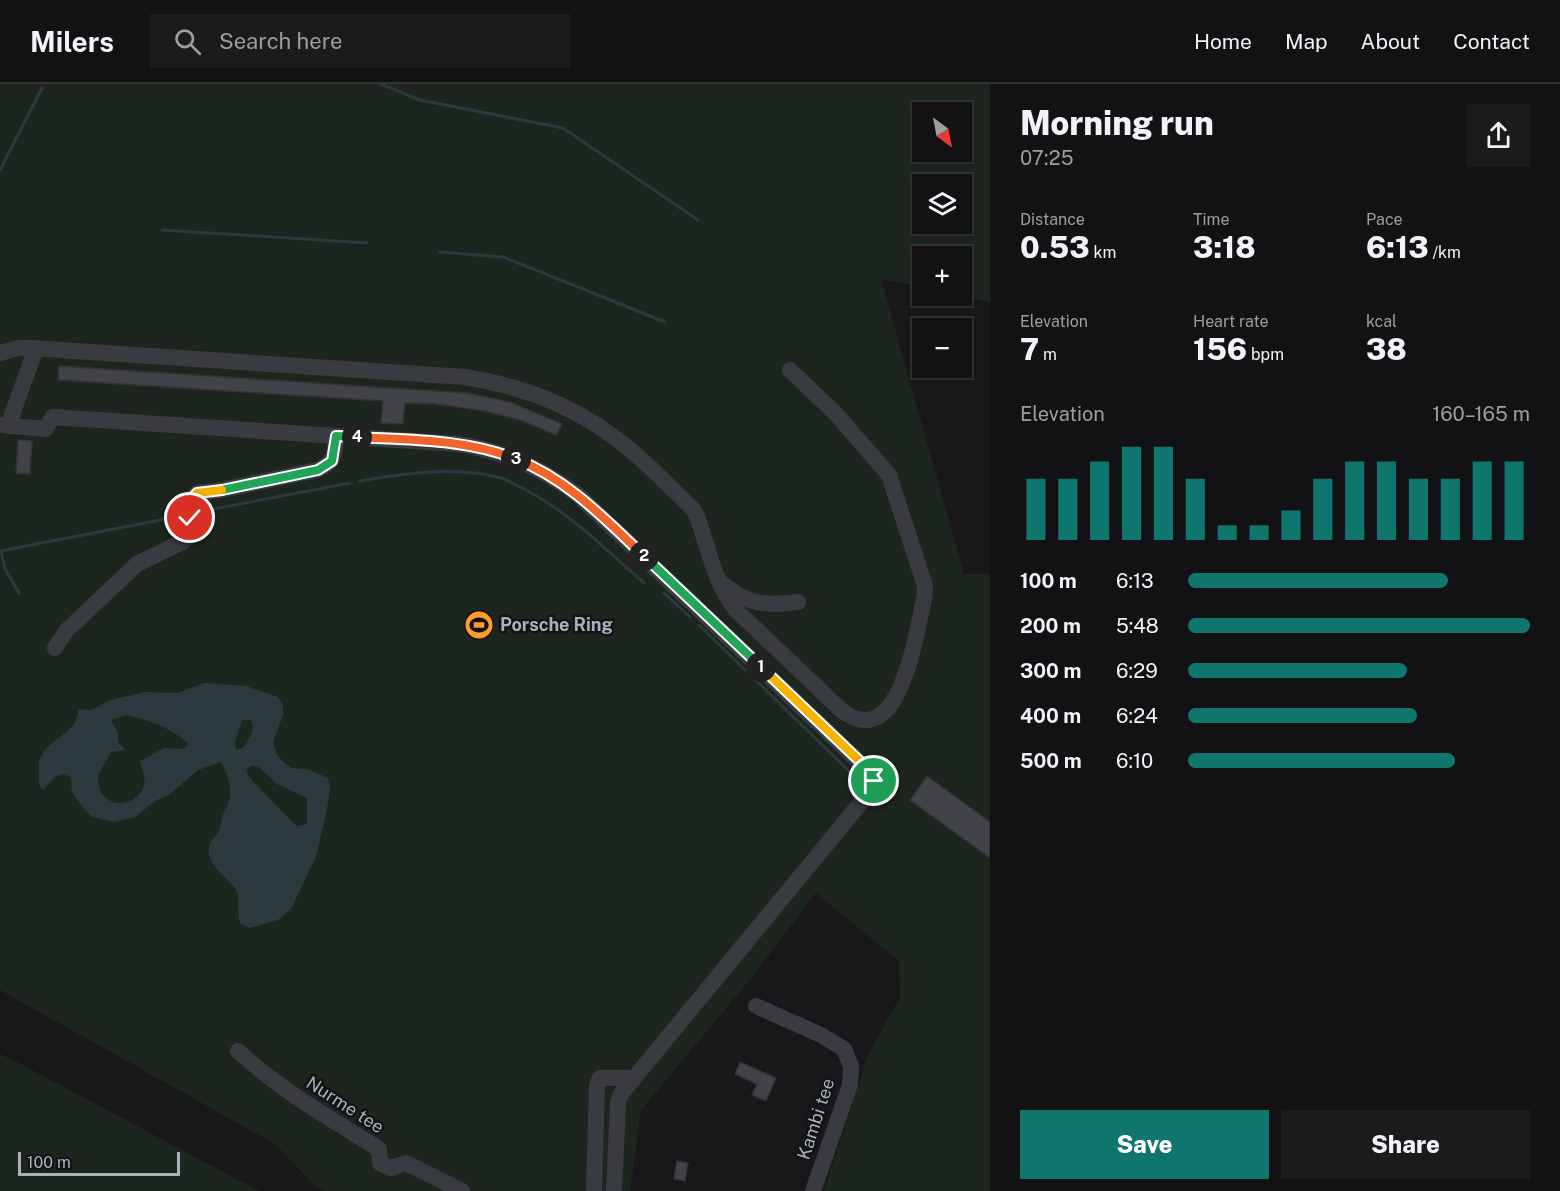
<!DOCTYPE html>
<html lang="en">
<head>
<meta charset="utf-8">
<style>
	body { margin:0; font-family:"Public Sans",sans-serif; background:#1b1b1d; color:#f1f3f6; height:100vh; display:flex; flex-direction:column; font-size:22px; white-space:nowrap }
	* { box-sizing:border-box; margin:0 }
	p { font-size:20px; color:#9c9ea0 }
	.icon { flex:none; width:33px; height:33px; fill:none; stroke:currentColor; stroke-width:2; stroke-linecap:round; stroke-linejoin:round }
	.map { position:relative; flex:1; overflow:hidden }
	.side { display:flex; flex-direction:column; background:#121214; width:570px }
	.side>* { flex:none }
	.needle { width:39px; rotate:148deg }
	.buttons { position:absolute; left:912px; top:18px; display:grid; gap:12px }
	.buttons a { display:grid; place-items:center; width:60px; height:60px; border-radius:0px; background:#121214; box-shadow:0 3px 9px #0003,0 0 0 2px #313234; font-size:30px }
	.scale { position:absolute; left:18px; bottom:15px; width:162px; box-sizing:border-box; padding-left:6px; border:3px solid #a9b1bb; border-top:0; font-size:16px; line-height:21px; white-space:nowrap; color:#a9b1bb; -webkit-text-stroke:4px #131316; paint-order:stroke }
	.pin { position:absolute; display:grid; place-items:center; width:51px; height:51px; color:#fff; margin:-26px; border:3px solid #fff; border-radius:50%; box-shadow:0 2px 6px #0007 }
	.km { position:absolute; width:30px; height:30px; margin:-15px; border-radius:50%; background:#222; color:#fff; font-size:16px; line-height:30px; text-align:center }
	.round { display:grid; place-items:center; flex:none; width:63px; height:63px; border-radius:0px; background:#1b1b1d }
	.summary { display:flex; align-items:center; justify-content:space-between; height:102px; padding:0 30px }
	h1 { font-size:33px; font-weight:800; line-height:45px }
	.metrics { display:grid; grid-template-columns:repeat(3,1fr); gap:9px; height:102px; padding:6px 30px }
	.metrics div { display:grid; align-content:center }
	.metrics b { font-size:30px; font-weight:800 }
	.metrics small { font-size:16px; font-weight:400 }
	.metrics p { font-size:16px }
	.chart { height:168px; padding:12px 30px }
	.chart p { display:flex; justify-content:space-between }
	.chart svg { width:100%; height:108px; margin-top:6px; stroke:#0f766e; stroke-width:6 }
	.button { display:flex; gap:12px; margin-top:auto; padding:12px 30px }
	.button a { flex:1; height:69px; border-radius:0px; background:#0f766e; color:#fff; font-size:24px; font-weight:800; line-height:69px; text-align:center }
	.button a+a { background:#1b1b1d; color:#f1f3f6 }
	ul { padding:0 30px; list-style:none; font-size:20px }
	li { display:grid; grid-template-columns:96px 72px 1fr; align-items:center; height:45px }
	li i { height:15px; border-radius:8px; background:#0f766e }
	header { display:flex; align-items:center; gap:36px; box-sizing:border-box; height:84px; padding:0 30px; background:#121214; border-bottom:2px solid #313234 }
	header strong { font-size:28px }
	nav { display:flex; gap:33px; margin-inline-start:auto; font-size:21px }
	.search { width:420px; height:54px; background:#1b1b1d; display:flex; align-items:center; gap:15px; box-sizing:border-box; padding:0 21px; border-radius:0px; color:#9c9ea0; font-size:22px }
	main { display:flex; flex:1; min-height:0 }
	.map>svg:first-child { display:block }
</style>
</head>
<body>
<header>
<strong>Milers</strong>
<div class="search"><svg class="icon" aria-label="search" viewBox="0 0 24 24"><circle cx="10" cy="10" r="6"/><path d="M15 15l6 6"/></svg>Search here</div>
<nav><a>Home</a><a>Map</a><a>About</a><a>Contact</a></nav>
</header>
<main>
<div class="map">
<svg width="990" height="1107" viewBox="0 0 990 1107">
	<rect width="100%" height="100%" fill="#18181a"/>
	<path fill="#1d261e" fill-rule="evenodd" d="M0 0H990V218L961 212 962 172H922V203L881 195 964 490H990V1107H824L869 969 900 913 899 877 816 809 748 898 641 1026 630 1107H323L316 1103 275 1060 0 906ZM922 28H962V68H922ZM922 100H962V140H922Z
		M0 970 19 979 259 1107H0Z"/>
	<path fill="#2c3a40" fill-rule="evenodd" d="M204 599 246 602 278 613 283 622V631L273 658 276 668 282 677 292 684 310 686 328 694 330 705 327 725 316 772 291 825 278 836 250 844 240 839C236 826 242 814 235 804 226 793 210 783 209 767 208 757 215 754 219 747 221 744 221 738 222 734 223 728 227 723 229 717 233 705 227 687 220 678L198 686 170 710 155 717 135 733 114 738 92 733 85 726 72 708 71 693 62 690 56 692 43 706 40 703C39 696 38 683 40 675 48 653 78 651 78 625L91 626 111 616 145 608 178 609ZM126 631C150 636 169 643 188 659V662L183 665 164 664 140 677C141 683 146 694 144 701 139 719 114 726 102 710 98 705 98 697 98 691L111 668 126 666 118 658V649L111 636ZM248 635 252 637 253 647 243 664 236 665 235 657 242 637ZM252 681 260 684 277 700 307 714V740L297 742 293 739 249 693 246 686Z"/>
	<g fill="none" stroke-linecap="round" stroke-linejoin="round">
		<path stroke="#2c3a40" stroke-width="3" d="M381 0 420 16 563 44 698 136
			M0 86 42 4
			M162 146 367 159
			M440 168 503 173 665 238
			M360 397C406 389 455 382 501 394 508 396 515 401 522 404 568 427 605 465 644 499
			M198 428 350 399
			M0 467 181 432
			M1 467 5 485 19 509
			M664 509 690 533
			M699 541 850 688"/>
	</g>
	<path fill="#424348" stroke="#323237" stroke-width="1.5" d="M59 282 467 309 510 318 562 340 556 351 520 336 485 327 435 320 405 319 403 340 381 339 383 317 58 296Z
		M18 356 32 357 30 390 16 389Z
		M927 692 990 738V774L910 716Z
		M740 978 776 994 766 1017 752 1011 757 1000 735 990Z
		M677 1077 688 1079 685 1097 674 1095Z"/>
	<g fill="none" stroke-linecap="round" stroke-linejoin="round">
		<path stroke="#393b40" stroke-width="16" d="M0 269 19 264H30L465 293C510 300 556 315 595 340 632 363 662 395 693 425L697 432C708 463 715 501 736 526L841 626C900 672 916 548 924 515L925 502 889 391 836 330 790 286
			M0 341 45 345 53 333 458 360C504 367 541 384 578 411L872 690 874 697 873 704 621 1010 618 1018 614 1107
			M8 342 36 264
			M724 501C749 521 767 522 798 518
			M55 564 66 547 137 480 184 457 191 441 189 416 197 409 221 406 317 386C336 378 334 370 336 352
			M756 922 821 951 844 965 851 982 850 1001 813 1107
			M238 967C280 1006 331 1035 379 1065L380 1079 391 1084 406 1079 462 1107
			M594 1107 597 1001 600 994H634"/>
	</g>
	<g fill="none" stroke-linecap="round" stroke-linejoin="round">
		<g stroke="#fff" stroke-width="12">
			<path id="split-1" d="M761 583 868 685 874 697"/>
		</g>
		<g stroke="#fff" stroke-width="12">
			<path id="split-2" d="M644 472 761 583"/>
		</g>
		<g stroke="#fff" stroke-width="12">
			<path id="split-3" d="M516 375C567 395 604 434 644 472"/>
		</g>
		<g stroke="#fff" stroke-width="12">
			<path id="split-4" d="M357 353C410 356 466 355 516 375"/>
		</g>
		<g stroke="#fff" stroke-width="12">
			<path id="split-5" d="M222 406 318 386 332 377 336 352 357 353"/>
		</g>
		<g stroke="#fff" stroke-width="12">
			<path id="split-6" d="M190 434 189 417 197 409 222 406"/>
		</g>
		<use href="#split-1" stroke="#f5b400" stroke-width="8"/>
		<use href="#split-2" stroke="#22a559" stroke-width="8"/>
		<use href="#split-3" stroke="#f0652b" stroke-width="8"/>
		<use href="#split-4" stroke="#f0652b" stroke-width="8"/>
		<use href="#split-5" stroke="#22a559" stroke-width="8"/>
		<use href="#split-6" stroke="#f5b400" stroke-width="8"/>
	</g>
	<defs>
		<g id="stadium-disc" transform="scale(1.5)"><circle r="9.5" fill="#ff9d2b" stroke="#131316"/><path d="M0-5a6.5 5 0 1 0 0 10a6.5 5 0 1 0 0-10ZM-3.5-1.8h7v3.6h-7Z" fill="#111"/></g>
	</defs>
	<g fill-rule="evenodd">
		<use href="#stadium-disc" x="479" y="541"/>
	</g>
	<g text-anchor="middle" stroke-width="5" stroke-linejoin="round" paint-order="stroke">
		<g font-size="18" font-weight="bold" fill="#a9b1bb" stroke="#131316" text-anchor="start">
			<text x="500" y="547">Porsche Ring</text>
		</g>
		<g font-size="18" fill="#a9b1bb" stroke="#131316">
			<text transform="translate(345 1021) rotate(33)" y="6">Nurme tee</text>
			<text transform="translate(816 1035) rotate(-72)" y="6">Kambi tee</text>
		</g>
	</g>
</svg>
<div class="buttons">
<a><svg class="needle" viewBox="-14 -14 28 28"><path d="M0-13l5 13h-10z" fill="#e53935"/><path d="M0 13l5-13h-10z" fill="#9c9ea0"/></svg></a>
<a><svg class="icon" aria-label="layers" viewBox="0 0 24 24"><path d="M12 4l9 5-9 5-9-5zM3 14l9 5 9-5"/></svg></a>
<a>+</a>
<a>−</a>
</div>
<div class="scale">100 m</div>
<div class="pin" style="left:874px;top:697px;background:#1e9e55"><svg class="icon" aria-label="arrive" viewBox="0 0 24 24"><path d="M6 21V4h12l-3 4 3 4H6"/></svg></div>
<div class="pin" style="left:190px;top:434px;background:#d93025"><svg class="icon" aria-label="check" viewBox="0 0 24 24"><path d="M5 12l5 5 9-10"/></svg></div>
<b class="km" style="left:761px;top:583px">1</b>
<b class="km" style="left:644px;top:472px">2</b>
<b class="km" style="left:516px;top:375px">3</b>
<b class="km" style="left:357px;top:353px">4</b>
</div>
<section class="side">
<div class="summary"><div><h1>Morning run</h1><p>07:25</p></div><a class="round"><svg class="icon" aria-label="share" viewBox="0 0 24 24"><path d="M12 15V3M7 8l5-5 5 5M5 13v7h14v-7"/></svg></a></div>
<div class="metrics">
<div><p>Distance</p><b>0.53<small> km</small></b></div>
<div><p>Time</p><b>3:18</b></div>
<div><p>Pace</p><b>6:13<small> /km</small></b></div>
</div>
<div class="metrics">
<div><p>Elevation</p><b>7<small> m</small></b></div>
<div><p>Heart rate</p><b>156<small> bpm</small></b></div>
<div><p>kcal</p><b>38</b></div>
</div>
<div class="chart"><p><span>Elevation</span>160–165 m</p>
<svg viewBox="0 0 160 44" preserveAspectRatio="none"><path d="M5 44V19M15 44V19M25 44V12M35 44V6M45 44V6M55 44V19M65 44V38M75 44V38M85 44V32M95 44V19M105 44V12M115 44V12M125 44V19M135 44V19M145 44V12M155 44V12"/></svg>
</div>
<ul>
<li><b>100 m</b>6:13<i style="width:76%"></i></li>
<li><b>200 m</b>5:48<i style="width:100%"></i></li>
<li><b>300 m</b>6:29<i style="width:64%"></i></li>
<li><b>400 m</b>6:24<i style="width:67%"></i></li>
<li><b>500 m</b>6:10<i style="width:78%"></i></li>
</ul>
<div class="button"><a>Save</a><a>Share</a></div>
</section>
</main>
</body>
</html>
